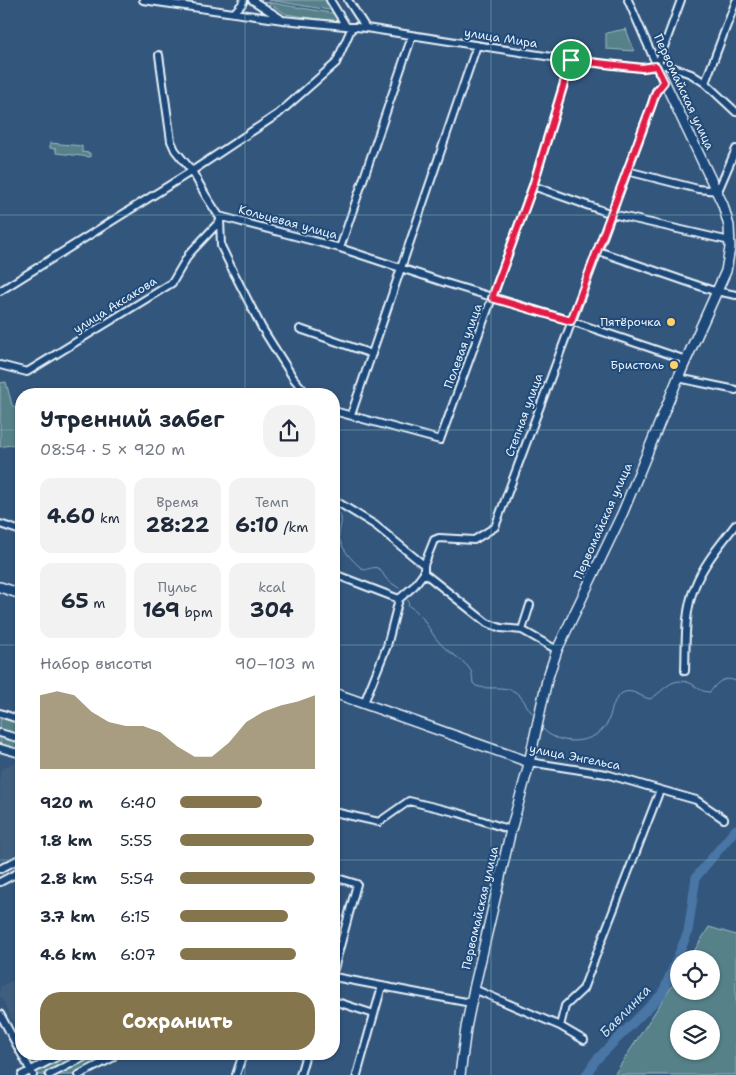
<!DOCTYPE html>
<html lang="ru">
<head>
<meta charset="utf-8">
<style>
	body { margin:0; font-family:"Shantell Sans",sans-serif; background:#f2f2f3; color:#1f2937; height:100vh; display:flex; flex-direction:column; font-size:19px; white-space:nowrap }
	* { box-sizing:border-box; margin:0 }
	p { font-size:16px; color:#747a83 }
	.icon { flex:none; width:28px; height:28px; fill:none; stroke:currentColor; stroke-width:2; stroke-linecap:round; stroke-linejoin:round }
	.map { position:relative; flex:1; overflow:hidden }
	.details { position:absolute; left:15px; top:388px; width:325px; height:672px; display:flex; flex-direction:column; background:#fff; border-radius:20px; box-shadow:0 1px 4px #0004 }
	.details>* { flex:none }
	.controls { position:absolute; left:670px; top:950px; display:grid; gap:10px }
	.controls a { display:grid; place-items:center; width:50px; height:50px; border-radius:50%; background:#fff; box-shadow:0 1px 4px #0004; font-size:25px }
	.pin { position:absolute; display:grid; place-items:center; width:42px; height:42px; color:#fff; margin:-21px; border:2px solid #fff; border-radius:50%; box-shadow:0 1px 5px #0007 }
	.round { display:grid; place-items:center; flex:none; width:52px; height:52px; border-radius:20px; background:#f2f2f3 }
	.headline { display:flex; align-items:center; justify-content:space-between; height:85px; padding:0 25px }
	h1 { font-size:22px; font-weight:700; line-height:38px }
	.stats { display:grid; grid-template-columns:repeat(3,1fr); gap:8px; height:85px; padding:5px 25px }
	.stats div { display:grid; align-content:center; border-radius:12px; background:#f2f2f3; text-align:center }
	.stats b { font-size:21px; font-weight:700 }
	.stats small { font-size:14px; font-weight:400 }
	.stats p { font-size:14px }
	.chart { height:140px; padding:10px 25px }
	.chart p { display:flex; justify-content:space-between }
	.chart svg { width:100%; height:90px; margin-top:5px; fill:#84754c; opacity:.7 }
	.button { display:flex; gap:10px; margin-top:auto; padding:10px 25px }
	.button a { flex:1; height:58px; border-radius:20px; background:#84754c; color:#fff; font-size:20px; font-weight:700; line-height:58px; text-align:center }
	ul { padding:0 25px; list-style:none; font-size:16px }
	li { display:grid; grid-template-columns:80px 60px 1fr; align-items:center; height:38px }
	li i { height:12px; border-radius:6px; background:#84754c }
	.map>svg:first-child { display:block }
</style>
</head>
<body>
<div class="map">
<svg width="736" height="1075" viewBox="0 0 736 1075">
	<rect width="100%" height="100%" fill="#33567d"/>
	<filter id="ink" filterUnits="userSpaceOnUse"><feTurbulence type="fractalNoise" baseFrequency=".02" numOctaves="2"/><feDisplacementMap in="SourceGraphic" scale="10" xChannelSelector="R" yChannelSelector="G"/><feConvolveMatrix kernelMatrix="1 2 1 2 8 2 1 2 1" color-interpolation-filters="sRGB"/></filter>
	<g filter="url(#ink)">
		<path fill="#415f7f" d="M19 760 21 761V851L0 863V770Z
			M21 976V1026L17 1028 0 995V987Z"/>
		<path fill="#578188" stroke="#a0b9c0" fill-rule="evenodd" d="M269 0H329L335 11Z
			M267 2 337 14 339 18 337 22 286 14Z
			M626 29 634 51 606 49V33Z
			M50 143 82 146V152L90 153V157L56 153V149L50 148Z
			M6 382 12 405 21 411V443L0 447V383Z
			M0 713 21 720V754L0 748Z
			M709 927 736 935V1075H614L679 975V991H711V959H689ZM679 1019H711V1051H679Z
			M62 1054H113L79 1075H22Z"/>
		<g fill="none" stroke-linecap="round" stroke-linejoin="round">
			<path stroke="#89a7c6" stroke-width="1" d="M334 511 340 514C343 521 340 526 339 534 339 547 354 563 364 570 378 566 378 566 385 577 388 582 395 585 399 588
				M408 600 409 606C425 615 427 629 439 642 447 652 461 658 469 668 473 673 472 677 473 683L476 686C491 691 508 683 520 696 525 701 527 708 532 713
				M543 729C558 746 593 745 606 725 612 716 611 701 621 694 631 687 640 697 650 699 664 692 671 674 692 684 698 688 702 692 710 692 718 682 723 676 736 681"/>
			<path stroke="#4976a5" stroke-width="9" d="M586 1075 596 1060 662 994 688 932 696 877 736 829"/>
			<g stroke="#e8f1f8" stroke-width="10">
				<path id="street" d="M143 0 283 20 366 28 571 60 642 68 666 65 691 74 705 83 736 112
					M252 0 280 18
					M330 0 346 26
					M348 0 366 28
					M628 0 657 66
					M234 13 242 4 244 0
					M657 66 681 0
					M705 83 736 1
					M627 171 698 189 718 191 736 149
					M533 186 612 214 730 241
					M219 216 340 248 446 283 571 321 686 360
					M219 216 206 196 192 171 278 114 336 63 352 27
					M220 219 221 246 234 273 262 328 294 379 307 394
					M340 248 412 36
					M598 251 711 290 736 295
					M0 291 192 171 175 150 171 141 159 55
					M300 329 372 354
					M0 365 27 372 172 283 189 254 220 221
					M678 378 736 390
					M334 411 440 440 533 186 571 60
					M351 415 477 45
					M334 500 375 525 424 565
					M0 524 21 531
					M424 573 487 623 501 628 522 630 557 650
					M334 574 399 599
					M522 630 530 605
					M685 671C686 643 684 612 695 586 704 563 721 544 736 524
					M364 703 387 646 399 599 414 586 424 573V565L434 540 439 538 474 540 495 527 598 251 652 104 656 91 665 82
					M0 713 21 720
					M0 733 21 739
					M0 748 21 754
					M529 762 606 774 647 786 696 800 724 819
					M334 812 379 822 409 801 459 813 511 830
					M0 869 21 858
					M334 877 357 884 334 969
					M0 882 21 871
					M334 977 471 1003
					M474 989 560 1026 584 1040
					M334 1001 374 1014
					M0 1014 33 1075
					M560 1026 565 1006 583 989 660 790
					M22 1075 62 1054
					M49 1075 90 1054
					M79 1075 112 1058 113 1054
					M236 1075 243 1054
					M300 1075 306 1054
					M357 1075 382 986"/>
			</g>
			<g stroke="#e8f1f8" stroke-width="12">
				<path id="secondary" d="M0 587 21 594
					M334 693 529 762
					M460 1075 466 1028 474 989 511 830 527 772 547 680 557 650 623 512 678 378 726 271 730 248 729 226 723 205 657 66"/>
			</g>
			<use href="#street" stroke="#1f4a7a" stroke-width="6"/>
			<use href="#secondary" stroke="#1f4a7a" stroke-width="9"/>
		</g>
	</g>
	<g fill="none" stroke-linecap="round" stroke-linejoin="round" filter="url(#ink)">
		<g stroke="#fff" stroke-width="10">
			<path id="route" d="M571 60 642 68 656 66 664 82 656 92 652 104 571 321 492 298 533 186Z"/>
		</g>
		<use href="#route" stroke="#e11d48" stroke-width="6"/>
	</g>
	<path fill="none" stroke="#7cb4b3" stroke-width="1" stroke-opacity="0.55" d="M245 0V394M491 0V1075M0 215H736M0 430H21M334 430H736M0 645H21M334 645H736M0 860H21M334 860H736M245 1054V1075"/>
	<g fill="#ffd166" stroke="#1f4a7a" stroke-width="2">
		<circle cx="671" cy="322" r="5"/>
		<circle cx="674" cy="365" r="5"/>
	</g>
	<g text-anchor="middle" stroke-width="4" stroke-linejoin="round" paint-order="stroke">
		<g font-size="12" fill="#e8f1f8" stroke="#1f4a7a">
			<text transform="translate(501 38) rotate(9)" y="4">улица Мира</text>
			<text transform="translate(684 92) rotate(65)" y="4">Первомайская улица</text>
			<text transform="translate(288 222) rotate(15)" y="4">Кольцевая улица</text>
			<text transform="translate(115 305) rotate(-32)" y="4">улица Аксакова</text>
			<text transform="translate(463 346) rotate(-70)" y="4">Полевая улица</text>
			<text transform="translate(524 415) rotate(-70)" y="4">Степная улица</text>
			<text transform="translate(603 521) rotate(-66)" y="4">Первомайская улица</text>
			<text transform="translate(575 757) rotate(11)" y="4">улица Энгельса</text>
			<text transform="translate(480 908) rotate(-77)" y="4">Первомайская улица</text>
		</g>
		<g font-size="12" fill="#e8f1f8" stroke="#1f4a7a" text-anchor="end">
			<text x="661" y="326">Пятёрочка</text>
			<text x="664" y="369">Бристоль</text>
		</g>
		<g font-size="14" font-style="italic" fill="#d0dfec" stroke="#1f4a7a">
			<text transform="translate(625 1011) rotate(-46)" y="5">Бавлинка</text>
		</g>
	</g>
</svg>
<div class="controls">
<a><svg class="icon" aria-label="locate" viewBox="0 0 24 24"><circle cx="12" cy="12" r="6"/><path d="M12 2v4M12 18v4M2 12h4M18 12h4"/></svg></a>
<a><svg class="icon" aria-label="layers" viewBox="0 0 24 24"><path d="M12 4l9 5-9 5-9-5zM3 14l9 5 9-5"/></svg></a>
</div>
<div class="pin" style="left:571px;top:60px;background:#1e9e55"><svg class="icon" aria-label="arrive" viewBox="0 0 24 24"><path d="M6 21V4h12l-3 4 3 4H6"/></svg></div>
<section class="details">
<div class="headline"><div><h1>Утренний забег</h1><p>08:54 · 5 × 920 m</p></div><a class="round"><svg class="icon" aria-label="share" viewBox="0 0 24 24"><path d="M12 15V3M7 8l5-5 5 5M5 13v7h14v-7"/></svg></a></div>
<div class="stats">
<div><b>4.60<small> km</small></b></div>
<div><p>Время</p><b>28:22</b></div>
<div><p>Темп</p><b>6:10<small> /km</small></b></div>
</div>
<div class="stats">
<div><b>65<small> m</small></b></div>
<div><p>Пульс</p><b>169<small> bpm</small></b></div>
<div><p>kcal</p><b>304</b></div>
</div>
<div class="chart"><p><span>Набор высоты</span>90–103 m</p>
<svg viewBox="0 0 160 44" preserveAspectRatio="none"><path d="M0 44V8L10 6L20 8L30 16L40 21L50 23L60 23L70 26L80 33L90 38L100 38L110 31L120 21L130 16L140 13L150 11L160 8V44z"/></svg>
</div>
<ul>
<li><b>920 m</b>6:40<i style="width:61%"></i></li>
<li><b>1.8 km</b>5:55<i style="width:99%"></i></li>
<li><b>2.8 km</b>5:54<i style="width:100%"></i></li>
<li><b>3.7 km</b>6:15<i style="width:80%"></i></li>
<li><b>4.6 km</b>6:07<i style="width:86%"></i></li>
</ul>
<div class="button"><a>Сохранить</a></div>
</section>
</div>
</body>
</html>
